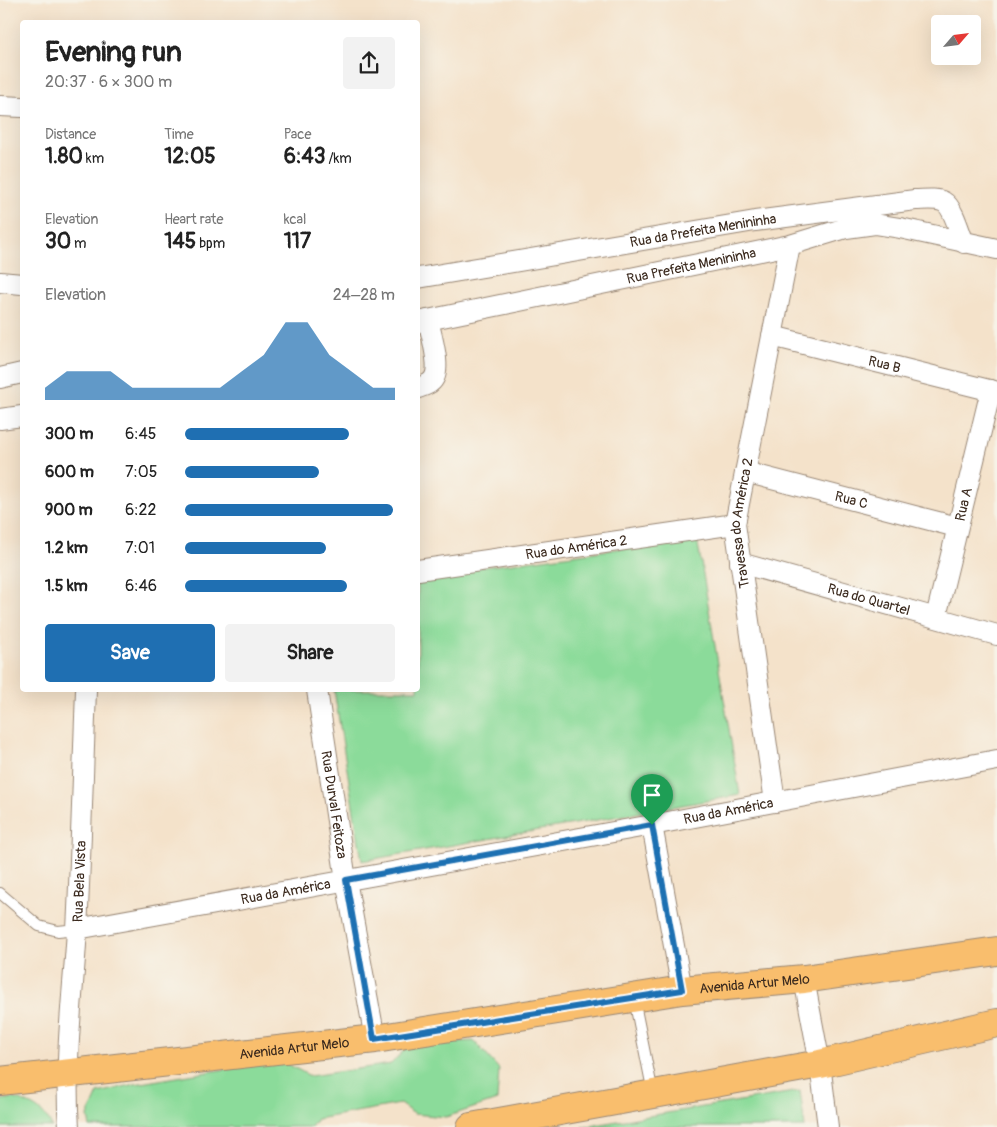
<!DOCTYPE html>
<html lang="en">
<head>
<meta charset="utf-8">
<style>
	body { margin:0; font-family:Pangolin,sans-serif; background:#f2f2f2; color:#222; height:100vh; display:flex; flex-direction:column; font-size:19px; white-space:nowrap }
	* { box-sizing:border-box; margin:0 }
	p { font-size:16px; color:#767676 }
	.icon { flex:none; width:28px; height:28px; fill:none; stroke:currentColor; stroke-width:2; stroke-linecap:round; stroke-linejoin:round }
	.map { position:relative; flex:1; overflow:hidden }
	.details { position:absolute; left:20px; top:20px; width:400px; height:672px; display:flex; flex-direction:column; background:#fff; border-radius:5px; box-shadow:0 5px 20px #0002 }
	.details>* { flex:none }
	.needle { width:32px; rotate:62deg }
	.controls { position:absolute; left:931px; top:15px; display:grid; gap:10px }
	.controls a { display:grid; place-items:center; width:50px; height:50px; border-radius:5px; background:#fff; box-shadow:0 5px 20px #0002; font-size:25px }
	.pin { position:absolute; display:grid; place-items:center; width:42px; height:42px; color:#fff; margin:-51px -21px; border-radius:50% 50% 50% 0; rotate:-45deg; box-shadow:0 0 5px #0007 }
	.pin .icon { rotate:45deg }
	.round { display:grid; place-items:center; flex:none; width:52px; height:52px; border-radius:5px; background:#f2f2f2 }
	.overview { display:flex; align-items:center; justify-content:space-between; height:85px; padding:0 25px }
	h1 { font-size:28px; font-weight:700; line-height:38px }
	.stats { display:grid; grid-template-columns:repeat(3,1fr); gap:8px; height:85px; padding:5px 25px }
	.stats div { display:grid; align-content:center }
	.stats b { font-size:21px; font-weight:700 }
	.stats small { font-size:14px; font-weight:400 }
	.stats p { font-size:14px }
	.chart { height:140px; padding:10px 25px }
	.chart p { display:flex; justify-content:space-between }
	.chart svg { width:100%; height:90px; margin-top:5px; fill:#1f6fb2; opacity:.7 }
	.button { display:flex; gap:10px; margin-top:auto; padding:10px 25px }
	.button a { flex:1; height:58px; border-radius:5px; background:#1f6fb2; color:#fff; font-size:20px; font-weight:700; line-height:58px; text-align:center }
	.button a+a { background:#f2f2f2; color:#222 }
	ul { padding:0 25px; list-style:none; font-size:16px }
	li { display:grid; grid-template-columns:80px 60px 1fr; align-items:center; height:38px }
	li i { height:12px; border-radius:6px; background:#1f6fb2 }
	.map>svg:first-child { display:block }
</style>
</head>
<body>
<div class="map">
<svg width="997" height="1127" viewBox="0 0 997 1127">
	<rect width="100%" height="100%" fill="#f7f3e8"/>
	<filter id="ink" filterUnits="userSpaceOnUse"><feTurbulence type="fractalNoise" baseFrequency=".02" numOctaves="2"/><feDisplacementMap in="SourceGraphic" scale="10" xChannelSelector="R" yChannelSelector="G"/><feConvolveMatrix kernelMatrix="1 2 1 2 8 2 1 2 1" color-interpolation-filters="sRGB"/></filter>
	<filter id="wash" filterUnits="userSpaceOnUse"><feTurbulence type="fractalNoise" baseFrequency=".0096" numOctaves="4" result="noise"/><feDisplacementMap in="SourceGraphic" scale="20" xChannelSelector="R" yChannelSelector="G"/><feGaussianBlur stdDeviation="1.12" result="paint"/><feColorMatrix in="noise" values="0 0 0 0 0 0 0 0 0 0 0 0 0 0 0 0 0 1.4 0 .05"/><feComposite in="paint" operator="in"/></filter>
	<g filter="url(#wash)">
		<rect width="100%" height="100%" fill="#f4e2ca"/>
		<path fill="#8bdb9a" stroke="#63825c" d="M697 538 740 795 362 861 334 690H418V576Z
			M474 1041 499 1069 497 1100 446 1117 414 1114 400 1104 317 1119 311 1127H90L88 1116 98 1093 135 1084 280 1060 310 1076 391 1064 410 1044Z
			M800 1091 805 1127H582Z
			M13 1098C31 1104 44 1109 52 1127H0V1100Z"/>
	</g>
	<g filter="url(#ink)">
		<g fill="none" stroke-linecap="round" stroke-linejoin="round">
			<g stroke="#988674" stroke-width="12">
				<path id="service" d="M0 893 39 926 58 931 77 929
					M634 999 653 1093"/>
			</g>
			<g stroke="#988674" stroke-width="22">
				<g id="minor">
					<path d="M0 106 22 107"/>
					<path id="s1" d="M418 278 755 221 915 200C924 200 936 198 944 202 953 207 960 233 964 243"/>
					<path d="M0 282 22 284"/>
					<path id="s2" d="M418 322 790 245 846 228 875 224 900 228 997 249"/>
					<path id="s3" d="M772 336 997 392"/>
					<path d="M0 378 22 373"/>
					<path d="M418 388C424 386 431 384 434 378 441 367 431 333 428 320"/>
					<path d="M0 419 22 416"/>
					<path id="s4" d="M745 472 957 527"/>
					<path id="s5" d="M740 563 997 635"/>
					<path id="s6" d="M418 570 735 524"/>
					<path id="s7" d="M936 617 991 390"/>
					<path id="s8" d="M317 690 346 880 375 1039"/>
					<path id="s9" d="M775 802 735 524 790 245"/>
					<path d="M652 825 682 990"/>
					<path id="s10" d="M77 929 652 825 997 760"/>
					<path d="M804 979 820 1064 828 1127"/>
					<path id="s11" d="M69 1127C64 1061 73 995 77 930 81 850 83 770 86 690"/>
				</g>
			</g>
			<g stroke="#988674" stroke-width="30">
				<g id="primary">
					<path id="s12" d="M0 1081 375 1039 682 990 804 979 997 951"/>
					<path d="M471 1127 820 1064 997 1023"/>
				</g>
			</g>
			<use href="#service" stroke="#fff" stroke-width="10"/>
			<use href="#minor" stroke="#fff" stroke-width="20"/>
			<use href="#primary" stroke="#f9be6d" stroke-width="28"/>
		</g>
	</g>
	<g fill="none" stroke-linecap="round" stroke-linejoin="round" filter="url(#ink)">
		<g stroke="#fff" stroke-width="10">
			<path id="route" d="M652 825 682 990 374 1039 346 880Z"/>
		</g>
		<use href="#route" stroke="#1f6fb2" stroke-width="6"/>
	</g>
	<g text-anchor="middle" stroke-width="4" stroke-linejoin="round" paint-order="stroke">
		<g font-size="14" fill="#3b2a1e" stroke="#f7f3e8">
			<text dy="5" stroke="none"><textPath href="#s1" startOffset="289">Rua da Prefeita Menininha</textPath></text>
			<text dy="5" stroke="none"><textPath href="#s2" startOffset="279">Rua Prefeita Menininha</textPath></text>
			<text dy="5" stroke="none"><textPath href="#s3" startOffset="116">Rua B</textPath></text>
			<text dy="5" stroke="none"><textPath href="#s4" startOffset="110">Rua C</textPath></text>
			<text dy="5" stroke="none"><textPath href="#s7" startOffset="116">Rua A</textPath></text>
			<text dy="5" stroke="none"><textPath href="#s9" startOffset="282">Travessa do América 2</textPath></text>
			<text dy="5" stroke="none"><textPath href="#s6" startOffset="160">Rua do América 2</textPath></text>
			<text dy="5" stroke="none"><textPath href="#s5" startOffset="134">Rua do Quartel</textPath></text>
			<text dy="5" stroke="none"><textPath href="#s8" startOffset="116">Rua Durval Feitoza</textPath></text>
			<text dy="5" stroke="none"><textPath href="#s10" startOffset="662">Rua da América</textPath></text>
			<text dy="5" stroke="none"><textPath href="#s11" startOffset="246">Rua Bela Vista</textPath></text>
			<text dy="5" stroke="none"><textPath href="#s10" startOffset="212">Rua da América</textPath></text>
			<text dy="5" stroke="none"><textPath href="#s12" startOffset="761">Avenida Artur Melo</textPath></text>
			<text dy="5" stroke="none"><textPath href="#s12" startOffset="296">Avenida Artur Melo</textPath></text>
		</g>
	</g>
</svg>
<div class="controls">
<a><svg class="needle" viewBox="-14 -14 28 28"><path d="M0-13l5 13h-10z" fill="#e53935"/><path d="M0 13l5-13h-10z" fill="#767676"/></svg></a>
</div>
<div class="pin" style="left:652px;top:825px;background:#1e9e55"><svg class="icon" aria-label="arrive" viewBox="0 0 24 24"><path d="M6 21V4h12l-3 4 3 4H6"/></svg></div>
<section class="details">
<div class="overview"><div><h1>Evening run</h1><p>20:37 · 6 × 300 m</p></div><a class="round"><svg class="icon" aria-label="share" viewBox="0 0 24 24"><path d="M12 15V3M7 8l5-5 5 5M5 13v7h14v-7"/></svg></a></div>
<div class="stats">
<div><p>Distance</p><b>1.80<small> km</small></b></div>
<div><p>Time</p><b>12:05</b></div>
<div><p>Pace</p><b>6:43<small> /km</small></b></div>
</div>
<div class="stats">
<div><p>Elevation</p><b>30<small> m</small></b></div>
<div><p>Heart rate</p><b>145<small> bpm</small></b></div>
<div><p>kcal</p><b>117</b></div>
</div>
<div class="chart"><p><span>Elevation</span>24–28 m</p>
<svg viewBox="0 0 160 44" preserveAspectRatio="none"><path d="M0 44V38L10 30L20 30L30 30L40 38L50 38L60 38L70 38L80 38L90 30L100 22L110 6L120 6L130 22L140 30L150 38L160 38V44z"/></svg>
</div>
<ul>
<li><b>300 m</b>6:45<i style="width:78%"></i></li>
<li><b>600 m</b>7:05<i style="width:64%"></i></li>
<li><b>900 m</b>6:22<i style="width:99%"></i></li>
<li><b>1.2 km</b>7:01<i style="width:67%"></i></li>
<li><b>1.5 km</b>6:46<i style="width:77%"></i></li>
</ul>
<div class="button"><a>Save</a><a>Share</a></div>
</section>
</div>
</body>
</html>
